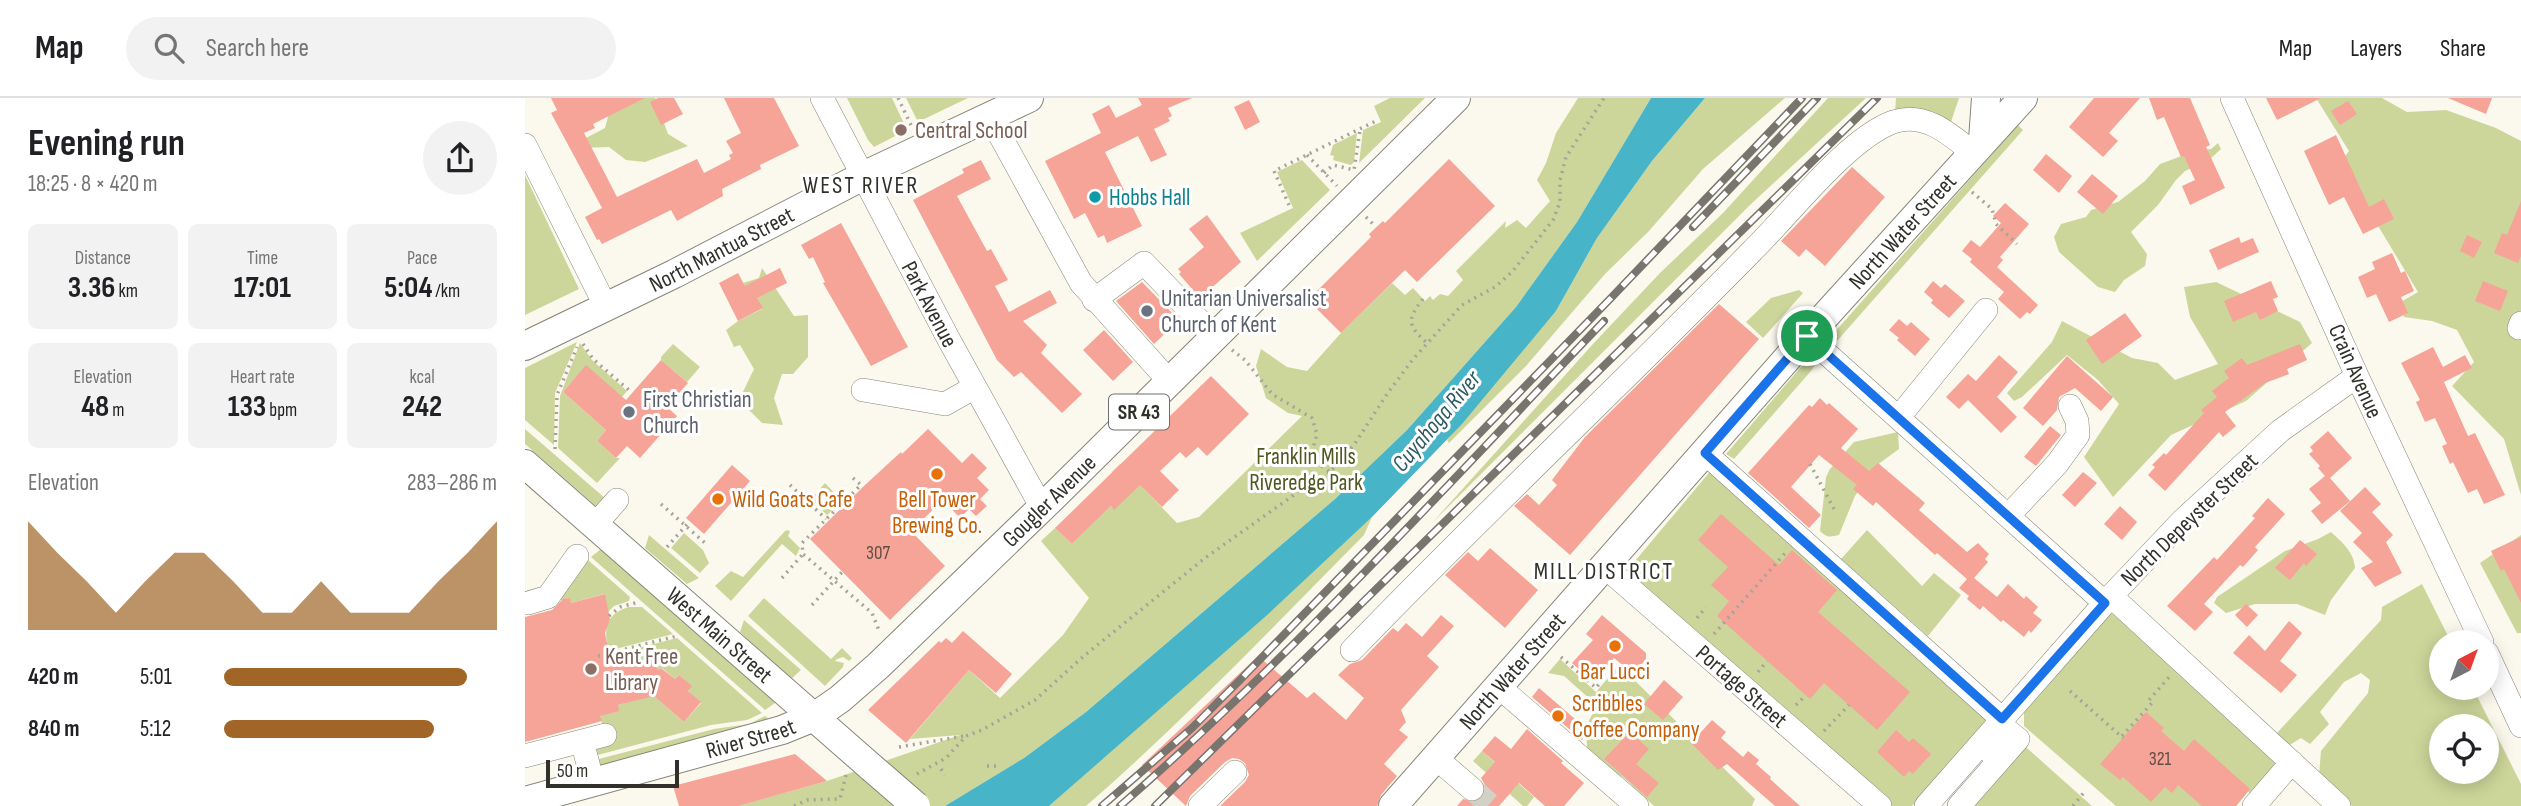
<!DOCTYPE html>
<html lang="en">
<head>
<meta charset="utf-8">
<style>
	body { margin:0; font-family:"Sofia Sans Condensed",sans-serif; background:#f2f2f2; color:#202124; height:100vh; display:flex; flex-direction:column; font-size:26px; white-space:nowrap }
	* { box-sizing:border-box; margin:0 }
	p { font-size:23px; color:#757577 }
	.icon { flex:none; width:38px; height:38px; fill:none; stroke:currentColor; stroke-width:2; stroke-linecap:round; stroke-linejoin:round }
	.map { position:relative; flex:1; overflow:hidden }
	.side { display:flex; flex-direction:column; background:#fff; width:525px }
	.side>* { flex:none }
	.needle { width:46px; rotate:41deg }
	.fabs { position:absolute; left:1904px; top:532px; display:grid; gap:14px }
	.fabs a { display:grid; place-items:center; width:70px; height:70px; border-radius:50%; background:#fff; box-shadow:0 4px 18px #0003; font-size:35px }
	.scale { position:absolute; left:21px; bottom:18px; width:133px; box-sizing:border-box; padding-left:7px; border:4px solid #31302b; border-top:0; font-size:19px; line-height:24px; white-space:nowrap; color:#31302b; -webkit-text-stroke:5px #fff; paint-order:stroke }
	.pin { position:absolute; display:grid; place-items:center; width:60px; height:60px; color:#fff; margin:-30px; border:4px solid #fff; border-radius:50%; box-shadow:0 2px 7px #0007 }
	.round { display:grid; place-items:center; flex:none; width:74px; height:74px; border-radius:37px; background:#f2f2f2 }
	.head { display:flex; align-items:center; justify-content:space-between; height:119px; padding:0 28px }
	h1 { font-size:38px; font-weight:700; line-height:52px }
	.metrics { display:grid; grid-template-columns:repeat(3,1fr); gap:10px; height:119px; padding:7px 28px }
	.metrics div { display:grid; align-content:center; border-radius:10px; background:#f2f2f2; text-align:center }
	.metrics b { font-size:30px; font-weight:700 }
	.metrics small { font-size:19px; font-weight:400 }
	.metrics p { font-size:19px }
	.chart { height:196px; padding:14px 28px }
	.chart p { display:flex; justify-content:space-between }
	.chart svg { width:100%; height:126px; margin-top:7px; fill:#a16527; opacity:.7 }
	ul { padding:0 28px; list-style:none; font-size:23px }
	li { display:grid; grid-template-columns:112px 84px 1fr; align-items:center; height:52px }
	li i { height:18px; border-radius:9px; background:#a16527 }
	header { display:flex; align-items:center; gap:42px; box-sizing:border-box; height:98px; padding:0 35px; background:#fff; border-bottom:2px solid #e0e0e0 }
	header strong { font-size:33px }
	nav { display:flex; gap:38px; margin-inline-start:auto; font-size:24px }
	.search { width:490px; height:63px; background:#f2f2f2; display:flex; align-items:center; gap:18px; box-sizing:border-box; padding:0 24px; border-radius:38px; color:#757577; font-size:26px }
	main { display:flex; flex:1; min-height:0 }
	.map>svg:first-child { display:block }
</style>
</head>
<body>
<header>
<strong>Map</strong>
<div class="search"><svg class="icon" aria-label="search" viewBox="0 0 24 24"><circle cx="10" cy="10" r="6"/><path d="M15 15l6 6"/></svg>Search here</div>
<nav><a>Map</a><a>Layers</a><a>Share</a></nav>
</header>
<main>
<section class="side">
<div class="head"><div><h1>Evening run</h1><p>18:25 · 8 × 420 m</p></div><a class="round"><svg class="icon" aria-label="share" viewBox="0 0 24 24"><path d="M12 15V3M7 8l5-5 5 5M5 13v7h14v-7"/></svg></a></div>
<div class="metrics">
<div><p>Distance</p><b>3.36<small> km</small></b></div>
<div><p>Time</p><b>17:01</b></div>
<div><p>Pace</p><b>5:04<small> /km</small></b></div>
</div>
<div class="metrics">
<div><p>Elevation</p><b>48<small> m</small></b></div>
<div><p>Heart rate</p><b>133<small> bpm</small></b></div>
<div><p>kcal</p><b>242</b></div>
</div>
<div class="chart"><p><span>Elevation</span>283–286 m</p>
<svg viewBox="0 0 160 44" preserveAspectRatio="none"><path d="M0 44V6L10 17L20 27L30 38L40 27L50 17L60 17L70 27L80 38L90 38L100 27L110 38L120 38L130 38L140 27L150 17L160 6V44z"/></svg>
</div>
<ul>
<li><b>420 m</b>5:01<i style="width:89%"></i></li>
<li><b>840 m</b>5:12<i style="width:77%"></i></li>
</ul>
</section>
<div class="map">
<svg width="1996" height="708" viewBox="0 0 1996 708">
	<rect width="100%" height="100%" fill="#fbf9ed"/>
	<path fill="#cdd69a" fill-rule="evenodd" d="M88 0H130L143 36 163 48 120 64 101 62 84 49 53 50 59 41 80 30Z
		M322 0H367L382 32 349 49 343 42Z
		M381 0H443L393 24Z
		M865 0H900L834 65 838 32 856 24 849 8Z
		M1053 0H1126L1052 124 991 209 882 332 810 401 561 614 499 660 420 708H212L302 683 435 637 385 641 444 572 475 600 538 537 564 500 516 443 530 430 547 446 586 408 589 411 603 391 587 374 595 366 652 425 674 419 777 318 763 315 741 300 731 268 736 251 762 269 782 273 816 235 867 185 880 197 888 190 900 203 905 198 908 202 915 196 923 198 938 182 931 173 981 123 980 130 992 122 1001 130 1025 103 1012 82 1021 65 1031 35Z
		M1180 0H1260L1178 71 1124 133 1080 176 1001 268 924 345 922 342 1031 213 1072 140 1127 63Z
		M1303 0H1341L1226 106 906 426 1068 246 1135 175 1198 115Z
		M1371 0H1434L1426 24 1370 14Z
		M1791 0H1857L1882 14 1921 12 1971 30 1996 43V397L1979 341 1927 288 1949 264 1932 232 1907 223 1879 219 1874 205 1893 194 1815 65 1824 53Z
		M1493 27 1498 32 1312 243 1308 236Z
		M832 35 829 64 826 67 808 62 809 58 805 57 808 47Z
		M1693 45 1696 51 1684 62 1660 73 1651 82 1633 107 1606 134 1622 156 1620 168 1599 182 1590 194 1573 189 1534 154 1529 139 1536 126 1561 119 1566 112 1593 104 1620 83 1635 66 1670 53 1686 51Z
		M777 62 805 92 732 163 715 135 768 110 752 74Z
		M0 77 54 191 0 217Z
		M237 170 269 218 283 217V259L268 276H257L249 300 258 327 237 325 214 302 229 271 215 247 209 249 201 232 213 223 237 211 227 189 222 192 218 185 234 180Z
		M1691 184 1775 224 1787 245 1721 303 1646 337 1588 399 1559 359 1594 306 1573 282 1542 257 1497 299 1489 303 1482 295 1527 244 1537 223 1607 260 1633 265 1650 282 1693 266 1665 219 1659 189Z
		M1274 192 1278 195 1238 240 1221 224 1246 200Z
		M52 244 30 295 29 347 0 322V270Z
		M55 245 67 262 102 293 92 305 61 268 38 294 81 332 72 343 91 360H95L72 385 33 350 35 298Z
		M148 246 175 269 162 284 136 262V259Z
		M1286 260 1290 262V267L1286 273 1209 361 1201 356 1275 270Z
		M0 331 81 401 71 408 0 346Z
		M1373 334 1374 351 1352 367 1330 398 1314 437C1305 439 1302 440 1295 433L1301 379 1305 371 1329 344Z
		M1188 370 1461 616V625L1387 708H1364L1100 475Z
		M300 385 317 403 302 417 286 401Z
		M847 419 839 437C748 529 659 623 561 708H524Z
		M263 432 265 434 263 438 275 450 271 458 257 446 206 503 190 488 206 473 218 479 260 433Z
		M1342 432 1397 488 1409 475 1436 497 1403 538 1316 461Z
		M1806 434C1817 444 1829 454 1830 470L1806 502 1800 517 1772 506H1730L1701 515 1689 505 1692 499 1760 453 1793 441Z
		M159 435 178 452 184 465 175 475 146 450Z
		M124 437 174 480 162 486 120 450Z
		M1996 437V535H1992L1955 465Z
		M76 451 248 602 250 605 240 612 66 459Z
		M63 462 105 499 104 503 89 508 83 514 79 496 46 505 44 500 33 503 50 474Z
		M1897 486 1926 544H1916V590H1948L1996 686V708H1827L1794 677 1796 653 1843 595 1845 582 1836 575 1819 584 1795 614 1804 626 1785 646 1776 640 1763 648 1751 636 1856 522 1857 509ZM1916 628H1962V674H1916Z
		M239 500 306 561 317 550 327 560 324 563 318 559 312 561 310 563 319 565 318 569 300 588 223 518Z
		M104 509H117L148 536 83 553C79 531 80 516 104 509Z
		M1595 515 1735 643 1753 668 1727 696 1723 694 1711 708H1591L1499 628V611L1582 517Z
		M219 522 276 572 266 581 215 534Z
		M152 540 237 615 222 622 186 627 69 658V650L82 645 75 618 93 607 115 601 119 589 159 624 176 605 163 593 166 588 154 577 150 581 137 570 134 572 98 566 86 557Z
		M1035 561 1071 594 1094 567 1230 701 1227 708H1129L1099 680 1063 657C1061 641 1059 618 1075 610L1039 578 1023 575Z
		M240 618 244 621 75 670 70 662 189 631 224 626Z
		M1494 643 1567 708H1437Z
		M957 653 1009 699 1002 708H998L948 663Z"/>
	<path fill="#48b4c8" d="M1126 0H1180L1127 63 1072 140 1031 213 937 326 847 419 741 518 524 708H420L499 660 561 614 810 401 882 332 991 209 1052 124Z"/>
	<path fill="#f6a398" d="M26 0H120L68 26 70 30 59 35 92 99 172 61 179 75 206 61 204 57 208 55 201 43 216 35 199 0H249L274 48 235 67 236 71 197 91 198 98 152 123 146 112 77 146 74 141 72 142 60 119 77 110 26 15 32 12Z
		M133 0H149L158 16 136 27 125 4Z
		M613 0H667L643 10 647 18 643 20 645 23 629 31 642 57 626 64 613 38 580 54 617 128 582 145 579 137 573 140 560 115 549 121 520 63 576 35 567 16 584 7 591 20 617 7Z
		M1569 0H1615L1584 35 1593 43 1578 59 1544 29Z
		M1624 0H1665L1685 47 1681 49 1700 90 1665 107 1657 88 1670 82 1659 58 1656 59 1639 19 1632 22Z
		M1741 0H1796L1752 22Z
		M1923 0H1967L1961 16Z
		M724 2 735 24 720 32 709 9Z
		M1823 3 1832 16 1815 27 1806 13Z
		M1811 37 1844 109 1859 101 1869 121 1838 136 1819 99 1804 107 1779 53Z
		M1521 56 1547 78 1534 95 1508 72Z
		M924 61 970 108 892 184 880 172 816 235 783 202 846 139 844 136 858 123 860 125Z
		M456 62 466 81 432 98 462 153 466 151 483 182 470 188 484 214 525 192 532 205 498 223 522 247 516 255 557 296 537 315 496 274 489 279 472 262 388 102 439 75 437 71Z
		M1327 69 1360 99 1300 168 1281 151 1274 159 1256 143Z
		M1567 76 1593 98 1578 116 1552 94Z
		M1996 103V158L1993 165 1969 155 1977 135 1982 137Z
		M1480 105 1504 126 1475 159 1478 162 1472 169 1513 207 1505 216 1502 214 1495 221 1473 201 1479 194 1445 164 1447 161 1437 153 1446 142 1455 149 1476 125 1468 118Z
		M682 117 716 164 675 200 654 176 656 174 653 171 679 149 664 131Z
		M316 125 383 249 346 268 298 185 300 184 288 159 284 161 276 147Z
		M1942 137 1957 144 1949 160 1935 153Z
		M1714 139 1716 145 1728 140 1734 154 1693 172 1684 152Z
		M1867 155 1876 175 1880 173 1889 193 1876 199 1883 215 1864 224 1851 196 1842 200 1833 179 1850 171 1847 164Z
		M255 170 262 185 232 200 238 210 213 223 194 185 213 175 220 188Z
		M1408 183 1416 190 1420 186 1440 203 1424 220 1406 205 1408 202 1399 194Z
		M1746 183 1753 199 1748 201 1753 213 1735 222 1731 214 1708 224 1699 203Z
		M1958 183 1983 193 1975 213 1950 203Z
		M617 184 654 222 629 246 591 203Z
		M1194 206 1234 241 1045 457 989 408 1002 396 1014 407 1032 387 1027 382 1060 339Z
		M1600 215 1617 238 1577 266 1561 242Z
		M1374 221 1382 228 1386 224 1405 241 1390 258 1372 242 1374 240 1364 232Z
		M579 232 608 264 588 283 558 252Z
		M1775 246 1782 262 1762 271 1764 276 1740 285 1700 314 1711 328 1698 339 1694 334 1640 393 1623 377 1630 369 1627 367 1639 355 1641 357 1679 315 1676 312 1692 299 1687 293 1704 280 1699 273 1717 260 1722 267Z
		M1908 249 1918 269 1940 257 1947 270 1919 284 1943 338 1950 335 1980 397 1959 406 1952 391 1943 395 1928 364 1925 366 1917 348 1922 346 1910 320 1900 324 1891 304 1895 302 1876 265Z
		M1474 257 1493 274 1472 299 1492 319 1476 335 1443 302 1434 311 1421 299 1443 276 1451 283Z
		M1542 258 1588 299 1576 313 1550 290 1534 299 1532 312 1518 328 1498 310Z
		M136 262 163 285 142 309 152 318 115 360 102 348 91 360 72 343 81 332 38 294 61 267 101 302Z
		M686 278 724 316 682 358 673 349 661 360 655 354 635 373 654 392 637 409 615 387 589 412 586 408 547 446 530 430Z
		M1295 300 1302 307 1304 305 1333 331 1316 350 1344 373 1353 365 1400 405 1394 412 1442 454 1453 445 1464 456 1460 461 1463 464 1449 480 1472 499 1483 486 1499 501 1501 498 1513 509 1508 515 1517 522 1506 535 1504 532 1499 539 1478 522 1476 524 1458 508 1455 512 1442 501 1444 498 1434 490 1442 481 1412 455 1410 457 1351 404 1348 408 1328 391 1332 387 1294 357 1266 389 1296 417 1284 430 1223 375 1284 307 1287 309Z
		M1525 328 1536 337 1511 368 1499 359Z
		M403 331 437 365 447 355 462 370 452 380 464 392 455 401 462 408 451 418 444 411 435 420 418 402 386 433 420 468 365 522 285 441 340 387 376 354 377 356Z
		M1803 333 1827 360 1805 380 1825 403 1797 426 1786 413 1796 405 1784 391 1800 378 1793 370 1795 368 1784 356 1788 353 1785 349Z
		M207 367 225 383 179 436 161 420Z
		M1558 374 1572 385 1550 409 1537 397Z
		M1840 389 1856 406 1847 414 1868 437 1861 444 1877 475 1850 489 1836 470 1848 464 1828 444 1837 435 1815 413Z
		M1743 400 1760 416 1730 449 1733 452 1718 469 1715 467 1679 506 1688 514 1670 533 1642 508 1689 459 1692 462 1730 420 1727 418Z
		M1595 408 1612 424 1597 442 1579 426Z
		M1196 416 1254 467 1267 452 1312 492 1293 514 1385 594 1352 632 1299 585 1285 601 1192 518 1204 503 1186 487 1203 469 1173 442Z
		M1996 439V505L1979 471 1976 473 1966 453Z
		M1775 442 1792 456 1781 468 1779 465 1765 482 1750 470Z
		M965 450 1013 492 980 530 920 477 943 454 953 463Z
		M80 496 85 521 80 535 84 556 93 563 105 568 124 564 134 572 136 570 150 581 154 577 167 588 163 593 176 604 159 624 129 598 93 607 94 613 75 618 77 623 0 644V519L27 512 38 501 45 500 46 505Z
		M1721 506 1733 517 1722 529 1710 517Z
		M916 517 929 528 902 558 914 569 876 612 881 624 874 632 883 639 859 666 872 678 856 697 852 708H695L720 684 724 677 720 665 714 661 707 660 700 664 665 698 661 708 617 667 733 558 782 600 789 594 821 622 839 600 813 577 825 566 837 562 868 530 873 534 881 525 897 539Z
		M1077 517 1121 555V561L1108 576 1089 560 1068 584 1047 565 1068 542 1061 536Z
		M1764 523 1777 535 1755 563 1772 577 1756 595 1708 555 1724 537 1740 553Z
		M438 533 487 576 471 595 444 572 381 645 343 612 414 543 416 545 421 540 427 545Z
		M1139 582 1158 599 1138 622 1119 606Z
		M1014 590 1064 633 1057 642 1007 599Z
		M1621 614 1639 630 1636 633 1659 653 1669 641 1725 691 1711 708H1677L1653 687 1647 695 1640 689 1626 704 1598 679 1595 682 1575 666Z
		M1187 622 1201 634 1196 640 1218 659 1223 653 1234 662 1231 666 1246 679 1245 681 1275 708H1250L1202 666 1193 672 1166 645Z
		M1002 631 1038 663 1036 665 1059 685 1039 708H1020L994 685 974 708H932L938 701 951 704 958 700 960 687 956 680 970 664 957 653 970 638 986 651Z
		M1371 632 1384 644 1388 640 1406 656 1388 676 1384 673 1379 679 1352 654Z
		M1105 634 1124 651 1111 666 1134 685 1122 699 1079 661Z
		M270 656 302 683 213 708H154L148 688Z"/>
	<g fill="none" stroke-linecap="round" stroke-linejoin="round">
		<path stroke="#d3d1c6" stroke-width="23" stroke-dasharray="23 11" stroke-linecap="butt" d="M947 691 967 708"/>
		<g stroke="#86857a" stroke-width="24">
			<path id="minor" d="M297 0 423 240 517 410
				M1707 0 1832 278 1957 544
				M465 19 556 185 645 284
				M0 47 81 209
				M569 202 619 165 690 239
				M1994 230 1996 225
				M1282 238 1580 505
				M338 292 420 306 450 289
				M1374 319 1461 212
				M1180 355 1477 621
				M1483 418 1532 366 1553 337 1552 323 1545 308
				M70 427 92 402
				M1079 468 1355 708
				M1586 498 1814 708
				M3 505 23 499 52 458
				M827 552C958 416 1096 287 1228 152 1264 117 1322 41 1368 24 1399 13 1425 36 1447 54
				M1962 555 1996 628
				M974 589 1112 708
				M57 643 68 685
				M0 658 80 637
				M911 660 947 691
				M675 708 710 674
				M1401 708 1586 498 1658 422 1755 333 1832 278
				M1434 708 1493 641 1483 633 1464 653
				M1729 708 1767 664"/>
		</g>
		<g stroke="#86857a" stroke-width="30">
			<g id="major">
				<path d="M1458 42 1461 0"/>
				<path id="s1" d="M0 248 149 176 338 78 504 0"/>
				<path id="s2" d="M0 366 347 670"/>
				<path id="s3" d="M0 703 257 632 289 619 315 601 353 568 532 395 931 0"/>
				<path id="s4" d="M868 708 1282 238 1498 0"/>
			</g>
		</g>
		<path stroke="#a5a39a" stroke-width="3.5" stroke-dasharray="2 5" stroke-linecap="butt" d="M373 0 387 29
			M782 57 812 88
			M799 75 808 67 829 72 835 32
			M1447 94 1467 111 1471 126 1492 146
			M764 107 749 73 853 22
			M841 119 851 129
			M898 201C881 222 883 228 903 246
			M58 246 68 261 105 293
			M707 252 720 262 747 296 787 320 792 336 777 391
			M30 351 32 297 52 249
			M785 360 805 374
			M1285 366 1309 411
			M328 380 336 387 277 445 278 456 347 515 355 535
			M265 387 301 421
			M136 406 180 445
			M142 449 165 423
			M257 480 278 456
			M287 507 318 473
			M84 518 95 509 114 504
			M1172 520 1181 509
			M1189 536 1262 453
			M73 558 152 538
			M1036 559 1071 590 1080 578 1076 575
			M1233 574 1242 563
			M1545 593 1598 640
			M1271 607 1281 597
			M1299 633 1324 607
			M1597 638 1627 605 1624 602 1645 578
			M374 649 439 638
			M462 668H474
			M416 671 420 677
			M392 676 421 660 441 638 457 632 510 602 560 557 680 460 776 392 795 383 805 374 829 347 862 296 889 260 937 207 970 189 987 174 1028 122 1035 104V82L1041 59 1079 0
			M269 708 282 702 315 701 321 677
			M1548 708 1560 693"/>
		<use href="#minor" stroke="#fff" stroke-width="23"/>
		<use href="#major" stroke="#fff" stroke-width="28"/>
		<g stroke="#77756e" stroke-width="8">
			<path id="rail" d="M1168 129 1292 0
				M577 708 667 630 715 582 1085 201 1277 0
				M595 708C768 558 921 388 1079 223
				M630 708 1352 0"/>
		</g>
		<use href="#rail" stroke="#fff" stroke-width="5" stroke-dasharray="16" stroke-linecap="butt"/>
		<g stroke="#86857a" stroke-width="30" stroke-linecap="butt">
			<path id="major-bridge" d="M347 670 391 708"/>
		</g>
		<use href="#major-bridge" stroke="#fff" stroke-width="28"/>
	</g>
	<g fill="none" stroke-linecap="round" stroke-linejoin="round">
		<g stroke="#fff" stroke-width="14">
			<path id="route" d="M1282 238 1580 505 1477 621 1180 355Z"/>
		</g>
		<use href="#route" stroke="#1a73e8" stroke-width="9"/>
	</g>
	<g fill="#8d6e63" stroke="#fff" stroke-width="2.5">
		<circle cx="376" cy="32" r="7"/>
		<circle cx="66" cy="571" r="7"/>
	</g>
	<circle fill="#0f9aa8" stroke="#fff" stroke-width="2.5" cx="570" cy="99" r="7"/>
	<g fill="#6b7280" stroke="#fff" stroke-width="2.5">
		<circle cx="622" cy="213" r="7"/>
		<circle cx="104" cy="314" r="7"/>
	</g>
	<g fill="#e8710a" stroke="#fff" stroke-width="2.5">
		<circle cx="412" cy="376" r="7"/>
		<circle cx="193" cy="401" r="7"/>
		<circle cx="1090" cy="548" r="7"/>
		<circle cx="1033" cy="618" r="7"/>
	</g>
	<g text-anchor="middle" stroke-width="6" stroke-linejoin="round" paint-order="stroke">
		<g font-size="19" fill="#624d46">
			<text x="353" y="461">307</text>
			<text x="1635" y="667">321</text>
		</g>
		<rect fill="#fff" stroke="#6f6e6b" stroke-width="2" x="584" y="296.5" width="60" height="35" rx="5"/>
		<g font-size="21" font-weight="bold" fill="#31302b">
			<text x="614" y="321">SR 43</text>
		</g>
		<g font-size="23" fill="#785e54" stroke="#fff" text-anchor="start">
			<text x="390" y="40">Central School</text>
			<text x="80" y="566">Kent Free<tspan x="80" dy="26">Library</tspan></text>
		</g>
		<g font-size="23" fill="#0d838f" stroke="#fff" text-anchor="start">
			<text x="584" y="107">Hobbs Hall</text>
		</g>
		<g font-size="23" fill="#31302b" stroke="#fff">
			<text dy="8" stroke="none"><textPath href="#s4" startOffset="768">North Water Street</textPath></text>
			<text dy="8" stroke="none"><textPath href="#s1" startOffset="219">North Mantua Street</textPath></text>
			<text transform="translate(405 206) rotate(62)" y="8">Park Avenue</text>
			<text transform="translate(1831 273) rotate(66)" y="8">Crain Avenue</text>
			<text dy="8" stroke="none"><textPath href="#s3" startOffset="621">Gougler Avenue</textPath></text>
			<text transform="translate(1664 421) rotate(-44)" y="8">North Depeyster Street</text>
			<text dy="8" stroke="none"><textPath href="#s2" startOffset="259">West Main Street</textPath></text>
			<text dy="8" stroke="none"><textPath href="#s4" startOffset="180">North Water Street</textPath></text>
			<text transform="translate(1217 588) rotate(41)" y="8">Portage Street</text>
			<text dy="8" stroke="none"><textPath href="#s3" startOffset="234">River Street</textPath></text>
		</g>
		<g font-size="23" fill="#5b616d" stroke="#fff" text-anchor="start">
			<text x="636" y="208">Unitarian Universalist<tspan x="636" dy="26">Church of Kent</tspan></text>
			<text x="118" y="309">First Christian<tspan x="118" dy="26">Church</tspan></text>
		</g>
		<g font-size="23" fill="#51571f" stroke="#fff">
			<text x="781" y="366">Franklin Mills<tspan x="781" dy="26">Riveredge Park</tspan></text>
		</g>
		<g font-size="23" fill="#c56008" stroke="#fff" text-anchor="start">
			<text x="207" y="409">Wild Goats Cafe</text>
			<text x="412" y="409" text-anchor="middle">Bell Tower<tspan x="412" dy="26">Brewing Co.</tspan></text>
			<text x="1090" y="581" text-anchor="middle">Bar Lucci</text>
			<text x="1047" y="613">Scribbles<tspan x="1047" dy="26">Coffee Company</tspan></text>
		</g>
		<g font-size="24" letter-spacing="2" fill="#31302b" stroke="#fff">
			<text x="336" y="95">WEST RIVER</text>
			<text x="1079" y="481">MILL DISTRICT</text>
		</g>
		<g font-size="24" font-style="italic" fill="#2d5b64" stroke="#fff">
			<text transform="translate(911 323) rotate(-50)" y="8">Cuyahoga River</text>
		</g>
	</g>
</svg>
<div class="fabs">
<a><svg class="needle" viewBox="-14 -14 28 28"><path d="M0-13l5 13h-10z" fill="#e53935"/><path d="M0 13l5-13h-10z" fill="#757577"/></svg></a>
<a><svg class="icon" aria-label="locate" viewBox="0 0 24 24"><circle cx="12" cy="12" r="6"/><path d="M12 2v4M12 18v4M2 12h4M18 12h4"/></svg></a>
</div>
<div class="scale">50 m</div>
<div class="pin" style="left:1282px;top:238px;background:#1e9e55"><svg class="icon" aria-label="arrive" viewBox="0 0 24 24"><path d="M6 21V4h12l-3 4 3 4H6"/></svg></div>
</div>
</main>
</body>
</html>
